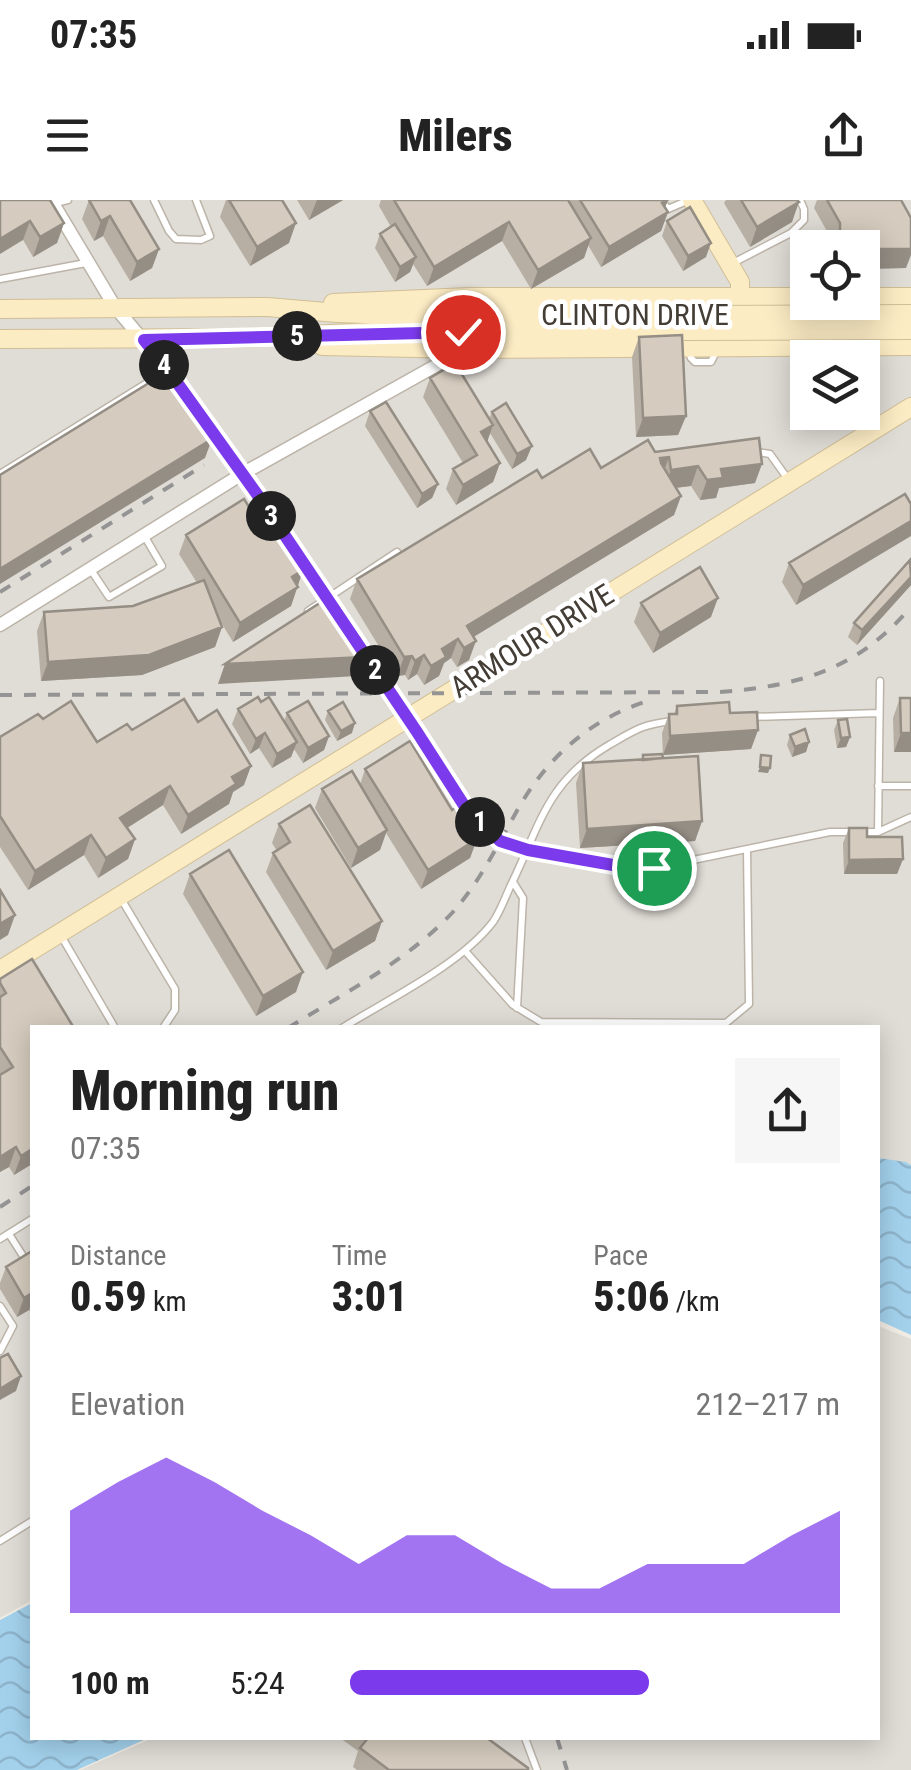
<!DOCTYPE html>
<html lang="en">
<head>
<meta charset="utf-8">
<style>
	body { margin:0; font-family:"Roboto Condensed",sans-serif; background:#f6f6f6; color:#222; height:100vh; display:flex; flex-direction:column; font-size:38px; white-space:nowrap }
	* { box-sizing:border-box; margin:0 }
	p { font-size:32px; color:#767676 }
	.icon { flex:none; width:55px; height:55px; fill:none; stroke:currentColor; stroke-width:2; stroke-linecap:round; stroke-linejoin:round }
	.map { position:relative; flex:1; overflow:hidden }
	.sheet { position:absolute; left:30px; top:825px; width:850px; height:715px; display:flex; flex-direction:column; background:#fff; border-radius:0px; box-shadow:0 5px 25px #0003 }
	.sheet>* { flex:none }
	.controls { position:absolute; left:790px; top:30px; display:grid; gap:20px }
	.controls a { display:grid; place-items:center; width:90px; height:90px; border-radius:0px; background:#fff; box-shadow:0 5px 25px #0003; font-size:50px }
	.pin { position:absolute; display:grid; place-items:center; width:85px; height:85px; color:#fff; margin:-42px; border:5px solid #fff; border-radius:50%; box-shadow:0 2px 10px #0007 }
	.km { position:absolute; width:50px; height:50px; margin:-25px; border-radius:50%; background:#222; color:#fff; font-size:28px; line-height:50px; text-align:center }
	.round { display:grid; place-items:center; flex:none; width:105px; height:105px; border-radius:0px; background:#f6f6f6 }
	.headline { display:flex; align-items:center; justify-content:space-between; height:170px; padding:0 40px }
	h1 { font-size:55px; font-weight:800; line-height:75px }
	.metrics { display:grid; grid-template-columns:repeat(3,1fr); gap:15px; height:170px; padding:10px 40px }
	.metrics div { display:grid; align-content:center }
	.metrics b { font-size:42px; font-weight:800 }
	.metrics small { font-size:28px; font-weight:400 }
	.metrics p { font-size:28px }
	.chart { height:280px; padding:20px 40px }
	.chart p { display:flex; justify-content:space-between }
	.chart svg { width:100%; height:180px; margin-top:10px; fill:#7c3aed; opacity:.7 }
	ul { padding:0 40px; list-style:none; font-size:32px }
	li { display:grid; grid-template-columns:160px 120px 1fr; align-items:center; height:75px }
	li i { height:25px; border-radius:12px; background:#7c3aed }
	.status { display:flex; justify-content:space-between; align-items:center; height:70px; padding:0 50px; background:#fff; direction:ltr }
	.status svg { height:28px; fill:currentColor }
	header { display:flex; justify-content:space-between; align-items:center; height:130px; padding:0 40px; background:#fff; font-size:45px; font-weight:800 }
	.map>svg:first-child { display:block }
</style>
</head>
<body>
<div class="status"><b>07:35</b><svg viewBox="0 0 49 12"><path d="M0 12V9h3v3zM5 12V6h3v6zM10 12V3h3v9zM15 12V0h3v12zM26 1h20v11H26zM47 4h2v5h-2z"/></svg></div>
<header><svg class="icon" aria-label="menu" viewBox="0 0 24 24"><path d="M4 6h16M4 12h16M4 18h16"/></svg>Milers<svg class="icon" aria-label="share" viewBox="0 0 24 24"><path d="M12 15V3M7 8l5-5 5 5M5 13v7h14v-7"/></svg></header>
<div class="map">
<svg width="911" height="1570" viewBox="0 0 911 1570">
	<defs>
		<pattern id="water-waves" width="16" height="10" patternUnits="userSpaceOnUse" patternTransform="scale(2.5)"><rect width="16" height="10" fill="#a3d1ec"/><path d="M0 5q4-4 8 0t8 0" fill="none" stroke="#8eb4cb"/></pattern>
	</defs>
	<rect width="100%" height="100%" fill="#f1ede5"/>
	<path fill="#e0dcd6" fill-rule="evenodd" d="M0 0H911V967L878 960V828H32V1400L0 1418ZM808 48H862V102H808ZM808 158H862V212H808Z
		M878 1126 911 1139V1570H80L153 1538H878Z"/>
	<path fill="url(#water-waves)" d="M878 958 906 962 911 965V1135L878 1120Z
		M32 1403V1538H148L77 1570H0V1420Z"/>
	<g fill="none" stroke-linecap="round" stroke-linejoin="round">
		<g stroke="#bcb4a8" stroke-width="9">
			<path id="lane" d="M154 0 169 31 176 39 201 40 210 36 196 0
				M661 0 668 9 689 0
				M55 3 68 0
				M731 64 791 33 804 20V9L800 0
				M0 79 86 63
				M688 149 691 158 695 162H711L716 152
				M757 252 770 254 790 282
				M0 274 168 170
				M91 370 109 397 162 366 145 337
				M308 411 397 352
				M750 517 879 513
				M408 520 467 610 500 641 528 650 613 665 654 668 830 632H878L911 617
				M878 586H911
				M878 632 880 481
				M513 682 523 698 517 808
				M120 697 175 789V810L163 828
				M60 734 115 828
				M466 752 513 805 541 822 726 823 749 804 747 649
				M342 828C389 799 460 765 493 722 500 712 505 698 510 687 540 626 546 582 609 545 635 530 643 524 673 521
				M9 1034 23 1056
				M0 1039 32 1019
				M0 1106 13 1126 0 1151
				M0 1341 32 1321
				M525 1538 537 1570"/>
		</g>
		<g stroke="#bcb4a8" stroke-width="15">
			<path id="street" d="M51 0 115 107 168 170 226 251 408 519
				M0 425 242 274 462 151"/>
		</g>
		<g stroke="#d0bf96" stroke-width="20">
			<path id="secondary" d="M692 0 740 82V107
				M862 97H911
				M333 103 470 97H808
				M0 109 268 107 337 113 396 115H684
				M0 139 245 138 374 132 684 131
				M322 146 465 149 911 146
				M0 770 911 207"/>
		</g>
		<use href="#lane" stroke="#fff" stroke-width="6"/>
		<use href="#street" stroke="#fff" stroke-width="12"/>
		<use href="#secondary" stroke="#fcecc4" stroke-width="18"/>
		<path stroke="#949494" stroke-width="4" stroke-dasharray="12 12" stroke-linecap="butt" d="M0 392 204 265
			M0 495 719 492C799 486 857 470 911 407
			M288 828C344 793 407 761 452 713 480 682 498 644 518 609 548 556 593 517 651 500
			M0 1007 32 986
			M557 1538 567 1570"/>
		<g stroke="#d0bf96" stroke-width="20" stroke-linecap="butt">
			<path id="secondary-bridge" d="M684 115 911 114
				M684 131 911 130"/>
		</g>
		<use href="#secondary-bridge" stroke="#fcecc4" stroke-width="18"/>
	</g>
	<path fill="#b7afa3" d="M0 0 64 23 57 43 33 57Z
		M89 0 159 49 152 68 130 81 103 36 94 41 82 19Z
		M226 0H282L289 43 250 66 220 17Z
		M297 0H343L309 20Z
		M381 0H668L665 7 668 12 661 31 601 67 588 45 584 58 531 89 502 41 427 86 413 64 410 72 395 82 375 48 380 34 391 27 379 6Z
		M726 0H797L792 22 750 47 724 3Z
		M817 0H901L906 68 862 69V48H833V42L814 8Z
		M667 21 706 57 683 71 662 36Z
		M639 137 686 216 678 235 636 237 632 157Z
		M430 178 489 219 492 212 526 260 512 269 490 233 487 241 500 263 493 282 456 305 446 289 453 269 463 263 423 197Z
		M370 211 438 284 432 298 417 308 365 226Z
		M655 252 755 283 719 288 716 298 700 300 691 286 676 288 681 296 674 315 473 437 469 460 457 467 451 458 444 463 439 476 424 485 417 474 408 480 405 475 397 476 350 399 357 379 542 278 601 268Z
		M905 294 796 405 782 382 789 363Z
		M258 321 303 370 291 406 233 442 219 419 222 427 215 447 142 475 41 481 37 431 44 412 133 406 197 383 179 354 186 335Z
		M911 361V385L857 445 848 437 854 423Z
		M641 403 711 417 653 453 634 422Z
		M900 498 911 552H894L893 518Z
		M261 502 284 521 287 513 329 536 324 550 303 563 294 549 291 557 272 568 259 548 250 554 232 524 238 509Z
		M677 506 730 513 758 530 751 549 663 555 662 533 669 514H674Z
		M328 511 352 533 337 541 325 520Z
		M43 519 97 542 132 530 198 522 244 585 233 592 229 604 181 634 163 605 127 628 135 639 128 659 98 678 84 655 28 690 0 647V537Z
		M838 520 850 537 846 547 837 548 834 530Z
		M790 535 809 542 806 552 792 557 787 545Z
		M643 555 663 558 702 621 695 641 580 648 576 583 583 563 641 560Z
		M365 569 452 610 477 639 470 658 421 689 386 633 380 650 351 668 315 608 322 589 360 585Z
		M279 624 382 721 375 741 326 770 266 672 273 653 277 651 272 643Z
		M849 628 903 659 897 674H844L843 643Z
		M190 674 296 792 256 816 183 694Z
		M0 779 32 828V964L14 975 9 967 0 972Z
		M32 1051V1115L29 1110 17 1117 0 1089V1083L6 1067Z
		M340 1538H487L528 1570H357L353 1567 358 1551Z"/>
	<path fill="#958e85" d="M317 0H343L309 20Z
		M668 0 662 15 668 12 661 31 601 67 609 47 662 3Z
		M799 2 792 22 750 47 757 27Z
		M110 16 103 36 94 41 101 21Z
		M30 21 23 40 0 54V39Z
		M509 22 502 41 427 86 434 67Z
		M64 23 57 43 33 57 40 37Z
		M296 23 289 43 250 66 257 47Z
		M591 38 584 58 531 89 538 70Z
		M711 43 706 57 683 71 688 56Z
		M159 49 152 68 130 81 137 62Z
		M862 49H911V55L906 68 862 69Z
		M416 57 410 72 395 82 400 67Z
		M686 216 678 235 636 237 643 218Z
		M493 225 486 245 481 232Z
		M212 239 205 258 0 384V369Z
		M532 246 526 260 512 269 517 254Z
		M669 257 662 276 660 258Z
		M500 263 493 282 456 305 463 285Z
		M762 264 755 283 719 288 716 298 700 300 707 280 721 269Z
		M698 266 691 286 664 289 671 270Z
		M438 284 432 298 417 308 422 294Z
		M681 296 674 315 462 444 467 426Z
		M911 321V336L796 405 803 385Z
		M303 370 291 406 233 442 240 423 292 377Z
		M911 377V385L857 445 862 430Z
		M718 398 711 417 653 453 660 433Z
		M222 427 215 447 142 475 41 481 48 462Z
		M458 439 451 458 444 463 439 476 424 485 431 466 442 449Z
		M476 441 469 460 457 467 464 448Z
		M424 455 417 474 408 480 415 461Z
		M412 456 405 475 397 476 404 457Z
		M364 457 357 476 218 484 225 464Z
		M355 523 352 533 337 541 341 531Z
		M758 530 751 549 663 555 670 536Z
		M265 533 259 548 250 554 256 539Z
		M901 533H911V552H894Z
		M329 536 324 550 303 563 308 548Z
		M850 537 846 547 837 548 841 538Z
		M297 542 291 557 272 568 277 554Z
		M809 542 806 552 792 557 795 547Z
		M251 566 244 585 233 592 229 604 181 634 188 615 232 577Z
		M760 567 770 568 768 573 758 572Z
		M170 586 163 605 113 637 120 618Z
		M702 621 695 641 580 648 587 629Z
		M387 630 380 650 351 668 358 648Z
		M91 635 84 655 28 690 35 671Z
		M135 639 128 659 98 678 106 658Z
		M477 639 470 658 421 689 428 670Z
		M903 659 897 674H844L849 660Z
		M15 715 8 735 0 740V724Z
		M382 721 375 741 326 770 333 751Z
		M303 772 296 792 256 816 263 796Z
		M16 947 9 967 0 972V957Z
		M32 949V964L14 975 21 956Z
		M32 1093V1101L29 1110 17 1117 24 1098Z
		M21 1176 16 1191 0 1200V1189Z"/>
	<path fill="#d5cbbe" stroke="#958e85" stroke-width="2.5" d="M0 0H50L64 23 40 37 30 21 0 39Z
		M89 0H130L159 49 137 62 110 16 101 21Z
		M229 0H282L296 23 257 47Z
		M394 0H568L591 38 538 70 509 22 434 67Z
		M580 0H667L662 3 668 12 609 47Z
		M741 0H797L799 2 757 27Z
		M827 0H901L911 18V49H862V48H840V23Z
		M690 7 711 43 688 56 667 21Z
		M395 24 416 57 400 67 380 34Z
		M682 135 686 216 643 218 639 137Z
		M455 163 493 225 481 232 500 263 463 285 453 269 477 255 430 178Z
		M170 170 212 239 0 369V275Z
		M386 202 438 284 422 294 370 211Z
		M506 203 532 246 517 254 492 212Z
		M759 238 762 264 721 269 723 278 707 280 698 266 671 270 669 257 660 258 661 263 681 296 467 426 476 441 464 448 458 439 442 449 446 457 431 466 424 455 415 461 412 456 404 457 357 379 537 270 542 278 590 249 601 268 648 240 655 252Z
		M905 294 911 304V321L803 385 789 363Z
		M244 299 258 321 269 314 303 370 292 377 298 387 240 423 186 335Z
		M910 360 911 377 862 430 854 423Z
		M700 367 718 398 660 433 641 403Z
		M204 380 222 427 149 455 48 462 44 412 133 406Z
		M326 399 364 457 225 464Z
		M258 497 261 502 269 497 297 542 277 554 265 533 256 539 238 509Z
		M900 498H911V533H901Z
		M184 499 198 522 217 510 251 566 232 577 236 584 188 615 170 586 120 618 135 639 106 658 91 635 35 671 0 616V537L38 514 43 519 71 501 97 542 127 524 132 530Z
		M308 501 329 536 308 548 287 513Z
		M343 502 355 523 341 531 328 511Z
		M729 502 730 513 757 512 758 530 670 536 669 514H677V506Z
		M847 519 850 537 841 538 838 520Z
		M805 529 809 542 795 547 790 535Z
		M410 541 452 610 457 607 477 639 428 670 365 569Z
		M662 554 663 558 643 560V555Z
		M761 555 771 556 770 568 760 567Z
		M698 556 702 621 587 629 583 563Z
		M352 571 387 630 358 648 322 589Z
		M310 605 382 721 333 751 273 653 290 642 279 624Z
		M849 628H867V637H902L903 659 849 660Z
		M229 650 303 772 263 796 190 674Z
		M0 690 15 715 0 724Z
		M32 759 74 828H32V949L21 956 16 947 0 957V875L13 867 0 847V797L6 793 0 783V779Z
		M32 1051V1093L24 1098 6 1067Z
		M8 1154 21 1176 0 1189V1158Z
		M368 1538H487L528 1568V1570H389L360 1548Z"/>
	<g fill="none" stroke-linecap="round" stroke-linejoin="round">
		<g stroke="#fff" stroke-width="20">
			<path id="route" d="M463 132 144 140 168 170 259 297 417 532 467 610 500 641 528 650 613 665 654 668"/>
		</g>
		<use href="#route" stroke="#7c3aed" stroke-width="12"/>
	</g>
	<g text-anchor="middle" stroke-width="9" stroke-linejoin="round" paint-order="stroke">
		<g font-size="30" fill="#433d35" stroke="#fff">
			<text x="635" y="125">CLINTON DRIVE</text>
			<text transform="translate(532 441) rotate(-32)" y="10">ARMOUR DRIVE</text>
		</g>
	</g>
</svg>
<div class="controls">
<a><svg class="icon" aria-label="locate" viewBox="0 0 24 24"><circle cx="12" cy="12" r="6"/><path d="M12 2v4M12 18v4M2 12h4M18 12h4"/></svg></a>
<a><svg class="icon" aria-label="layers" viewBox="0 0 24 24"><path d="M12 4l9 5-9 5-9-5zM3 14l9 5 9-5"/></svg></a>
</div>
<div class="pin" style="left:654px;top:668px;background:#1e9e55"><svg class="icon" aria-label="arrive" viewBox="0 0 24 24"><path d="M6 21V4h12l-3 4 3 4H6"/></svg></div>
<div class="pin" style="left:463px;top:132px;background:#d93025"><svg class="icon" aria-label="check" viewBox="0 0 24 24"><path d="M5 12l5 5 9-10"/></svg></div>
<b class="km" style="left:480px;top:622px">1</b>
<b class="km" style="left:375px;top:470px">2</b>
<b class="km" style="left:271px;top:316px">3</b>
<b class="km" style="left:164px;top:165px">4</b>
<b class="km" style="left:297px;top:136px">5</b>
<section class="sheet">
<div class="headline"><div><h1>Morning run</h1><p>07:35</p></div><a class="round"><svg class="icon" aria-label="share" viewBox="0 0 24 24"><path d="M12 15V3M7 8l5-5 5 5M5 13v7h14v-7"/></svg></a></div>
<div class="metrics">
<div><p>Distance</p><b>0.59<small> km</small></b></div>
<div><p>Time</p><b>3:01</b></div>
<div><p>Pace</p><b>5:06<small> /km</small></b></div>
</div>
<div class="chart"><p><span>Elevation</span>212–217 m</p>
<svg viewBox="0 0 160 44" preserveAspectRatio="none"><path d="M0 44V19L10 12L20 6L30 12L40 19L50 25L60 32L70 25L80 25L90 32L100 38L110 38L120 32L130 32L140 32L150 25L160 19V44z"/></svg>
</div>
<ul>
<li><b>100 m</b>5:24<i style="width:61%"></i></li>
</ul>
</section>
</div>
</body>
</html>
